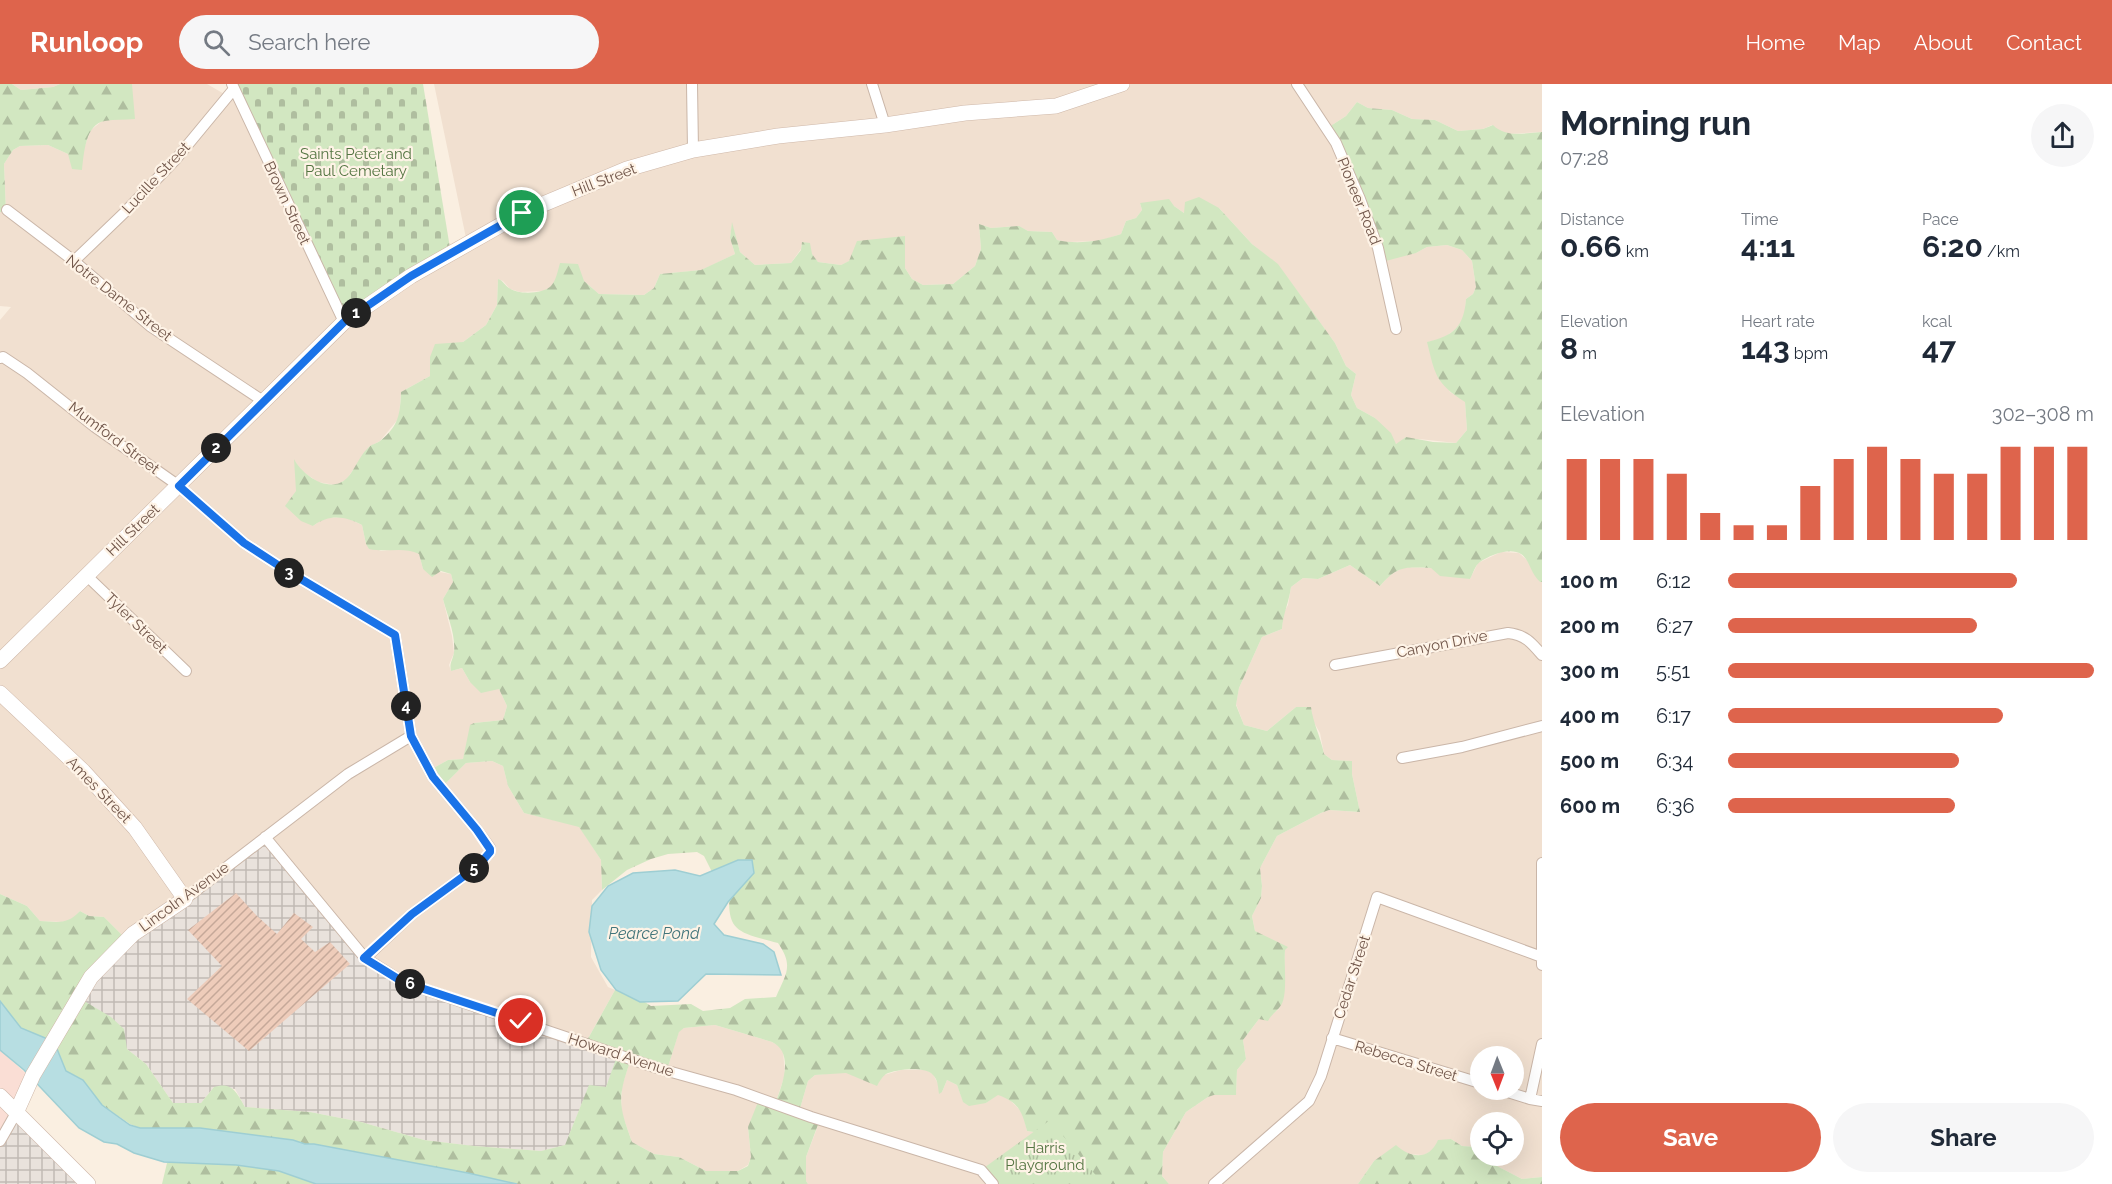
<!DOCTYPE html>
<html lang="en">
<head>
<meta charset="utf-8">
<style>
	body { margin:0; font-family:Raleway,sans-serif; background:#f6f6f7; color:#1f2937; height:100vh; display:flex; flex-direction:column; font-size:22px; white-space:nowrap }
	* { box-sizing:border-box; margin:0 }
	p { font-size:20px; color:#747a83 }
	.icon { flex:none; width:33px; height:33px; fill:none; stroke:currentColor; stroke-width:2; stroke-linecap:round; stroke-linejoin:round }
	.map { position:relative; flex:1; overflow:hidden }
	.drawer { display:flex; flex-direction:column; background:#fff; width:570px }
	.drawer>* { flex:none }
	.needle { width:39px; rotate:179deg }
	.buttons { position:absolute; left:1470px; top:962px; display:grid; gap:12px }
	.buttons a { display:grid; place-items:center; width:54px; height:54px; border-radius:50%; background:#fff; box-shadow:0 6px 24px #0002; font-size:30px }
	.pin { position:absolute; display:grid; place-items:center; width:51px; height:51px; color:#fff; margin:-26px; border:3px solid #fff; border-radius:50%; box-shadow:0 2px 6px #0007 }
	.km { position:absolute; width:30px; height:30px; margin:-15px; border-radius:50%; background:#222; color:#fff; font-size:16px; line-height:30px; text-align:center }
	.round { display:grid; place-items:center; flex:none; width:63px; height:63px; border-radius:32px; background:#f6f6f7 }
	.headline { display:flex; align-items:center; justify-content:space-between; height:102px; padding:0 18px }
	h1 { font-size:33px; font-weight:700; line-height:45px }
	.stats { display:grid; grid-template-columns:repeat(3,1fr); gap:9px; height:102px; padding:6px 18px }
	.stats div { display:grid; align-content:center }
	.stats b { font-size:30px; font-weight:700 }
	.stats small { font-size:16px; font-weight:400 }
	.stats p { font-size:16px }
	.chart { height:168px; padding:12px 18px }
	.chart p { display:flex; justify-content:space-between }
	.chart svg { width:100%; height:108px; margin-top:6px; stroke:#de644c; stroke-width:6 }
	.primary-button { display:flex; gap:12px; margin-top:auto; padding:12px 18px }
	.primary-button a { flex:1; height:69px; border-radius:36px; background:#de644c; color:#fff; font-size:24px; font-weight:700; line-height:69px; text-align:center }
	.primary-button a+a { background:#f6f6f7; color:#1f2937 }
	ul { padding:0 18px; list-style:none; font-size:20px }
	li { display:grid; grid-template-columns:96px 72px 1fr; align-items:center; height:45px }
	li i { height:15px; border-radius:8px; background:#de644c }
	header { display:flex; align-items:center; gap:36px; box-sizing:border-box; height:84px; padding:0 30px; background:#de644c; color:#fff }
	header strong { font-size:28px }
	nav { display:flex; gap:33px; margin-inline-start:auto; font-size:21px }
	.search { width:420px; height:54px; background:#f6f6f7; display:flex; align-items:center; gap:15px; box-sizing:border-box; padding:0 21px; border-radius:33px; color:#747a83; font-size:22px }
	main { display:flex; flex:1; min-height:0 }
	.map>svg:first-child { display:block }
</style>
</head>
<body>
<header>
<strong>Runloop</strong>
<div class="search"><svg class="icon" aria-label="search" viewBox="0 0 24 24"><circle cx="10" cy="10" r="6"/><path d="M15 15l6 6"/></svg>Search here</div>
<nav><a>Home</a><a>Map</a><a>About</a><a>Contact</a></nav>
</header>
<main>
<div class="map">
<svg width="1542" height="1100" viewBox="0 0 1542 1100">
	<defs>
		<pattern id="industrial-grid" width="8" height="8" patternUnits="userSpaceOnUse" patternTransform="scale(1.5)"><rect width="8" height="8" fill="#e9e2dc"/><path d="M0 4h8M4 0v8" fill="none" stroke="#c1bab4"/></pattern>
		<pattern id="forest-firs" width="22" height="20" patternUnits="userSpaceOnUse" patternTransform="scale(1.5)"><rect width="22" height="20" fill="#d2e7c1"/><path d="M5 1l3.5 6h-7zM16 11l3.5 6h-7z" fill="#afbe9f"/></pattern>
		<pattern id="cemetery-stones" width="16" height="16" patternUnits="userSpaceOnUse" patternTransform="scale(1.5)"><rect width="16" height="16" fill="#d2e7c1"/><path d="M2 7V4a2 2 0 0 1 4 0v3zM10 15v-3a2 2 0 0 1 4 0v3z" fill="#afbe9f"/></pattern>
		<pattern id="park-tufts" width="24" height="20" patternUnits="userSpaceOnUse" patternTransform="scale(1.5)"><rect width="24" height="20" fill="#d2e7c1"/><path d="M3 7l-1-3M5 7V3M7 7l1-3M15 17l-1-3M17 17v-4M19 17l1-3" fill="none" stroke="#afbe9f"/></pattern>
		<pattern id="building-hatch" width="6" height="6" patternUnits="userSpaceOnUse" patternTransform="scale(1.5)"><rect width="6" height="6" fill="#eeccba"/><path d="M-1 1l2-2M0 6l6-6M5 7l2-2" fill="none" stroke="#c5a899"/></pattern>
	</defs>
	<rect width="100%" height="100%" fill="#faefe1"/>
	<path fill="#f1e0d0" fill-rule="evenodd" d="M12 0H60L53 3 21 6Z
		M132 0H207L226 11 233 9 340 233 466 154 434 0H1542V48L1509 50 1499 48 1492 41 1483 45 1458 47 1435 36 1412 35 1392 26 1368 24 1357 18 1346 32 1329 43 1416 169 1427 163 1447 161 1462 166 1472 177 1476 203 1473 210 1466 215 1465 230 1460 242 1442 255 1428 258 1450 308 1465 317 1467 346 1456 359 1419 355 1396 360 1375 334 1357 324 1351 311 1356 290 1346 282 1335 259 1278 181 1252 160 1219 124 1184 129 1174 122 1140 119 1142 126 1136 134 1126 137 1121 150 1100 157 1068 158 1057 156 1052 148 1028 147 1018 142 991 144 979 140 981 165 975 182 953 200 923 201 912 195 905 184V152L841 181 818 178 802 159 801 165 791 179 755 181 740 168 732 140 730 154 735 170 702 186 660 190 654 204 644 211 599 210 584 197 553 201 544 207 520 208 510 205 503 197 498 195 497 221 486 241 463 258 430 273V292L401 308 399 334 380 357 369 363 346 396 335 401 318 398 299 385 295 377 313 442 324 434 345 433 362 441 366 460 381 467 408 464 419 470 423 485 451 490 453 498 443 515 452 552 454 569 449 581 451 587 462 584 470 598 499 605 507 622 503 636 474 639 463 675 448 676 428 687 442 703 466 679 492 677 503 682 508 702 524 729 579 742 601 776 602 806 592 816 591 873 608 903 615 906 585 960 127 856 104 833 89 832 80 827 72 836 62 838 40 837 27 822 0 810V236L11 223 0 222V128L6 127 4 80 13 66 20 62 48 61 68 70 84 64 91 46 102 37Z
		M1501 468 1519 469 1527 476 1540 498H1542V1093L1522 1095 1497 1082 1485 1071H1514V1038H1480V1066L1478 1063 1462 1062 1451 1055 1424 1071 1405 1070 1374 1077 1358 1100H1169L1162 1092 1163 1068 1186 1028 1208 1013 1214 1011 1236 1010 1237 986 1246 975 1243 956 1259 935 1271 931 1279 925 1283 916 1285 866 1255 847 1252 832 1261 814 1262 802 1260 784 1277 752 1321 729 1329 726 1360 728 1352 690V677L1332 676 1324 670 1320 649 1312 635 1311 623H1296L1267 647 1244 641 1236 620 1239 604 1262 553 1282 545 1283 530 1288 521 1291 503 1303 494 1318 495 1350 481 1380 502 1389 492 1404 483 1431 484 1470 495 1478 479ZM1480 972H1514V1005H1480Z
		M715 941 772 958 779 962 783 966 785 991 775 1020 748 1043 751 1073 748 1081 738 1087H706L679 1073 654 1070 632 1058 621 1027 622 1002 630 977 667 986 679 947 684 944Z
		M901 986H926L933 990 942 1008 947 996 957 1001 963 1017 986 1019 998 1010 1009 1015 1023 1029 1027 1047 1047 1050 1090 1100H808L806 1097V1073L819 1039 799 1028 808 997 815 991 846 988 876 1001 884 991Z"/>
	<path fill="#faded5" d="M0 966 32 995 0 1051Z"/>
	<path fill="url(#industrial-grid)" d="M265 755 324 829 400 899 617 975 606 1003 589 1002 565 1061 541 1067 474 1062 424 1056 361 1038 310 1028 245 1023 235 1005 214 1003 201 1019H173L146 980 127 965 79 914 93 889Z
		M10 1033 95 1100H0V1051Z"/>
	<path fill="url(#forest-firs)" fill-rule="evenodd" d="M0 0H12L21 6 53 3 60 0H132L135 35C125 36 115 35 105 37 85 40 84 70 82 86L72 85 68 70 48 61 20 62 13 66 4 80 6 128H0Z
		M1357 18 1368 24 1392 26 1412 35 1435 36 1458 47 1483 45 1493 41C1506 54 1524 49 1542 48V498H1540C1530 489 1530 476 1521 470 1510 463 1490 471 1480 478 1475 481 1473 490 1470 495L1440 492 1431 484C1405 483 1398 481 1380 502L1350 481 1318 495 1303 494 1291 503C1289 518 1283 530 1282 545L1262 553 1239 604 1236 621 1244 641 1267 647 1296 623H1311C1313 639 1321 654 1324 670L1332 676 1352 677V690L1360 728 1329 726 1321 729 1277 752 1260 784 1262 802 1261 814 1252 832 1255 847 1288 863 1285 866C1284 881 1287 904 1283 917 1280 926 1272 929 1268 937L1259 935 1243 956 1246 975 1237 986 1236 1011H1214L1208 1013 1186 1028 1163 1068 1162 1092 1169 1100H1090L1047 1050 1027 1047C1022 1027 1018 1018 998 1011L986 1019 969 1022 963 1018 957 1001 947 996 942 1008 939 1010C938 1003 938 996 933 991 926 982 896 985 886 990 882 993 879 998 877 1002L846 989 815 991 808 997 799 1028 819 1038 806 1073V1097L808 1100H517L468 1089 314 1060H305L293 1056 200 1044H140L130 1040 102 1021 83 996 66 987 55 960 50 956 18 943 0 917V810L27 822 40 837C58 838 67 841 80 827L89 832 104 833 127 856 79 914 111 933 124 945 127 965 146 980 173 1019H201L214 1003C232 997 237 1009 245 1023L310 1028 361 1038 424 1056 474 1062 541 1067 565 1061 589 1001 606 1003 616 975 585 960 615 906 637 913 651 922 691 920 703 927 730 924 745 915 776 913C786 890 794 882 778 859 734 847 726 848 730 799L712 788 704 772 697 768 668 770 651 775 627 786 602 806 601 776 579 743 524 729 508 702 503 682 492 677 466 679 442 703 428 687 448 676 463 675 470 641 474 639 503 636 507 622 499 605 481 609 470 598 462 584 451 587C449 579 453 576 454 568 456 551 447 531 443 515L453 498 451 490 441 487 432 493 423 485 419 470C403 462 387 469 369 465L366 460 362 441C344 432 330 430 313 442L301 437 285 422 296 407 294 375C302 391 330 411 347 394 355 386 359 372 368 364 371 360 376 360 380 357 399 342 400 330 401 308L430 292V273L435 260 463 258 486 241 497 221 498 195C504 197 504 201 509 204 518 211 543 210 551 202 556 197 558 186 560 179L578 180 584 197 599 210 644 211 654 204 660 190 701 186 735 170 730 154 732 138 740 168 755 181 791 179 801 166 802 158 810 159 812 170 818 178 841 181 849 177 857 157 905 152V184L912 195 923 201 953 200 975 182 981 165 979 140 991 144 1019 142 1028 147 1052 148 1057 156C1079 161 1100 157 1121 150L1126 137 1136 134 1142 126 1140 119 1169 115 1174 122 1184 129 1185 118 1199 113 1219 124 1252 160 1278 180 1335 259 1346 282 1356 290 1351 311 1357 324 1375 334 1391 349 1396 360 1406 353 1433 358 1456 359 1467 346 1465 318C1435 299 1435 290 1427 258 1454 252 1464 242 1466 215L1473 210 1476 203 1472 177 1462 166 1447 161 1427 163 1416 169 1382 178 1329 43 1346 32ZM715 941 772 958C795 969 782 1002 775 1020L758 1018 748 1043 751 1073 748 1082 738 1087H706L679 1073 654 1070 632 1058C619 1022 617 1015 630 978L667 986 679 948 684 944Z
		M1451 1055 1462 1062 1478 1063 1480 1066V1071H1485L1497 1082 1522 1095 1542 1093V1100H1358L1374 1077 1396 1061C1410 1074 1429 1077 1438 1056Z
		M167 1079H219L281 1087 316 1100H162Z"/>
	<path fill="url(#cemetery-stones)" d="M232 0H423L451 170 344 238Z"/>
	<path fill="url(#park-tufts)" d="M1050 1036 1103 1100H993L981 1086Z"/>
	<path fill="#b7dee2" stroke="#9eced3" stroke-width="1.5" d="M738 776H752L754 789 728 818 714 840 724 851 763 860 774 868 781 891 706 890 678 917 640 918 616 906 601 886 589 848 592 822 608 802 633 789 675 786 700 792Z
		M0 917 21 944 50 956 55 960 66 987 83 996 102 1021 130 1041 140 1044H200L293 1056 305 1060H314L468 1089 517 1100H316L279 1087 236 1081 164 1078 134 1069 117 1060 104 1058 79 1044 24 986 0 966Z"/>
	<path fill="url(#building-hatch)" d="M236 809 257 832 277 850 294 829 313 843 301 855 315 868 330 858 350 880 249 967 187 915 222 882 188 846Z"/>
	<g fill="none" stroke-linecap="round" stroke-linejoin="round">
		<g stroke="#cab6a8" stroke-width="12">
			<path id="street" d="M232 0 344 238
				M692 0 693 66
				M872 0 885 41
				M1297 0 1336 59 1360 115 1378 164 1396 245
				M7 126 74 177 150 242 263 317
				M74 177 125 128 176 75 233 6
				M0 274 3 273 27 289 95 343 179 402 244 459 284 485 395 551 411 652 433 693 477 746 490 764V768L479 781 412 830 365 874
				M87 492 186 587
				M1335 581 1508 549C1525 551 1531 558 1542 571
				M1402 674 1462 663 1542 642
				M265 753 365 874 403 898 657 984 736 1006 811 1033 981 1086 993 1100
				M1542 779V881
				M185 815 348 690 411 652
				M1332 954 1480 999
				M1498 1005 1530 1015 1542 1017
				M1530 1015 1542 960
				M0 1057 16 1029
				M1214 1100 1309 1017 1321 992 1377 813 1542 873"/>
		</g>
		<g stroke="#cfb8a9" stroke-width="16">
			<path id="secondary" d="M0 577 344 238 411 192 522 129 627 85 693 66 778 52 885 41 965 29 1056 22 1122 0
				M0 609 83 687 135 744 185 815 133 850 91 893 33 991 16 1029
				M0 1012 88 1100"/>
		</g>
		<use href="#street" stroke="#fff" stroke-width="10"/>
		<use href="#secondary" stroke="#fff" stroke-width="15"/>
	</g>
	<g fill="none" stroke-linecap="round" stroke-linejoin="round">
		<g stroke="#fff" stroke-width="12">
			<path id="route" d="M521 937 403 898 364 874 412 830 479 781 490 768V765L477 746 433 693 411 652 395 551 284 485 244 459 179 402 344 238 411 192 522 129"/>
		</g>
		<use href="#route" stroke="#1a73e8" stroke-width="8"/>
	</g>
	<g text-anchor="middle" stroke-width="4.5" stroke-linejoin="round" paint-order="stroke">
		<g font-size="15" fill="#547542" stroke="#fef3e6">
			<text x="356" y="75">Saints Peter and<tspan x="356" dy="17">Paul Cemetary</tspan></text>
			<text x="1045" y="1069">Harris<tspan x="1045" dy="17">Playground</tspan></text>
		</g>
		<g font-size="15" fill="#705549" stroke="#fef3e6">
			<text transform="translate(156 94) rotate(-47)" y="5">Lucille Street</text>
			<text transform="translate(604 96) rotate(-21)" y="5">Hill Street</text>
			<text transform="translate(1359 117) rotate(68)" y="5">Pioneer Road</text>
			<text transform="translate(287 119) rotate(65)" y="5">Brown Street</text>
			<text transform="translate(119 214) rotate(38)" y="5">Notre Dame Street</text>
			<text transform="translate(114 354) rotate(37)" y="5">Mumford Street</text>
			<text transform="translate(133 446) rotate(-44)" y="5">Hill Street</text>
			<text transform="translate(136 539) rotate(44)" y="5">Tyler Street</text>
			<text transform="translate(1442 560) rotate(-11)" y="5">Canyon Drive</text>
			<text transform="translate(99 706) rotate(46)" y="5">Ames Street</text>
			<text transform="translate(184 813) rotate(-36)" y="5">Lincoln Avenue</text>
			<text transform="translate(1352 893) rotate(-72)" y="5">Cedar Street</text>
			<text transform="translate(621 971) rotate(18)" y="5">Howard Avenue</text>
			<text transform="translate(1406 977) rotate(17)" y="5">Rebecca Street</text>
		</g>
		<g font-size="16" font-style="italic" fill="#42757b" stroke="#fef3e6">
			<text x="654" y="855">Pearce Pond</text>
		</g>
	</g>
</svg>
<div class="buttons">
<a><svg class="needle" viewBox="-14 -14 28 28"><path d="M0-13l5 13h-10z" fill="#e53935"/><path d="M0 13l5-13h-10z" fill="#747a83"/></svg></a>
<a><svg class="icon" aria-label="locate" viewBox="0 0 24 24"><circle cx="12" cy="12" r="6"/><path d="M12 2v4M12 18v4M2 12h4M18 12h4"/></svg></a>
</div>
<div class="pin" style="left:522px;top:129px;background:#1e9e55"><svg class="icon" aria-label="arrive" viewBox="0 0 24 24"><path d="M6 21V4h12l-3 4 3 4H6"/></svg></div>
<div class="pin" style="left:521px;top:937px;background:#d93025"><svg class="icon" aria-label="check" viewBox="0 0 24 24"><path d="M5 12l5 5 9-10"/></svg></div>
<b class="km" style="left:356px;top:229px">1</b>
<b class="km" style="left:216px;top:364px">2</b>
<b class="km" style="left:289px;top:489px">3</b>
<b class="km" style="left:406px;top:622px">4</b>
<b class="km" style="left:474px;top:784px">5</b>
<b class="km" style="left:410px;top:900px">6</b>
</div>
<section class="drawer">
<div class="headline"><div><h1>Morning run</h1><p>07:28</p></div><a class="round"><svg class="icon" aria-label="share" viewBox="0 0 24 24"><path d="M12 15V3M7 8l5-5 5 5M5 13v7h14v-7"/></svg></a></div>
<div class="stats">
<div><p>Distance</p><b>0.66<small> km</small></b></div>
<div><p>Time</p><b>4:11</b></div>
<div><p>Pace</p><b>6:20<small> /km</small></b></div>
</div>
<div class="stats">
<div><p>Elevation</p><b>8<small> m</small></b></div>
<div><p>Heart rate</p><b>143<small> bpm</small></b></div>
<div><p>kcal</p><b>47</b></div>
</div>
<div class="chart"><p><span>Elevation</span>302–308 m</p>
<svg viewBox="0 0 160 44" preserveAspectRatio="none"><path d="M5 44V11M15 44V11M25 44V11M35 44V17M45 44V33M55 44V38M65 44V38M75 44V22M85 44V11M95 44V6M105 44V11M115 44V17M125 44V17M135 44V6M145 44V6M155 44V6"/></svg>
</div>
<ul>
<li><b>100 m</b>6:12<i style="width:79%"></i></li>
<li><b>200 m</b>6:27<i style="width:68%"></i></li>
<li><b>300 m</b>5:51<i style="width:100%"></i></li>
<li><b>400 m</b>6:17<i style="width:75%"></i></li>
<li><b>500 m</b>6:34<i style="width:63%"></i></li>
<li><b>600 m</b>6:36<i style="width:62%"></i></li>
</ul>
<div class="primary-button"><a>Save</a><a>Share</a></div>
</section>
</main>
</body>
</html>
